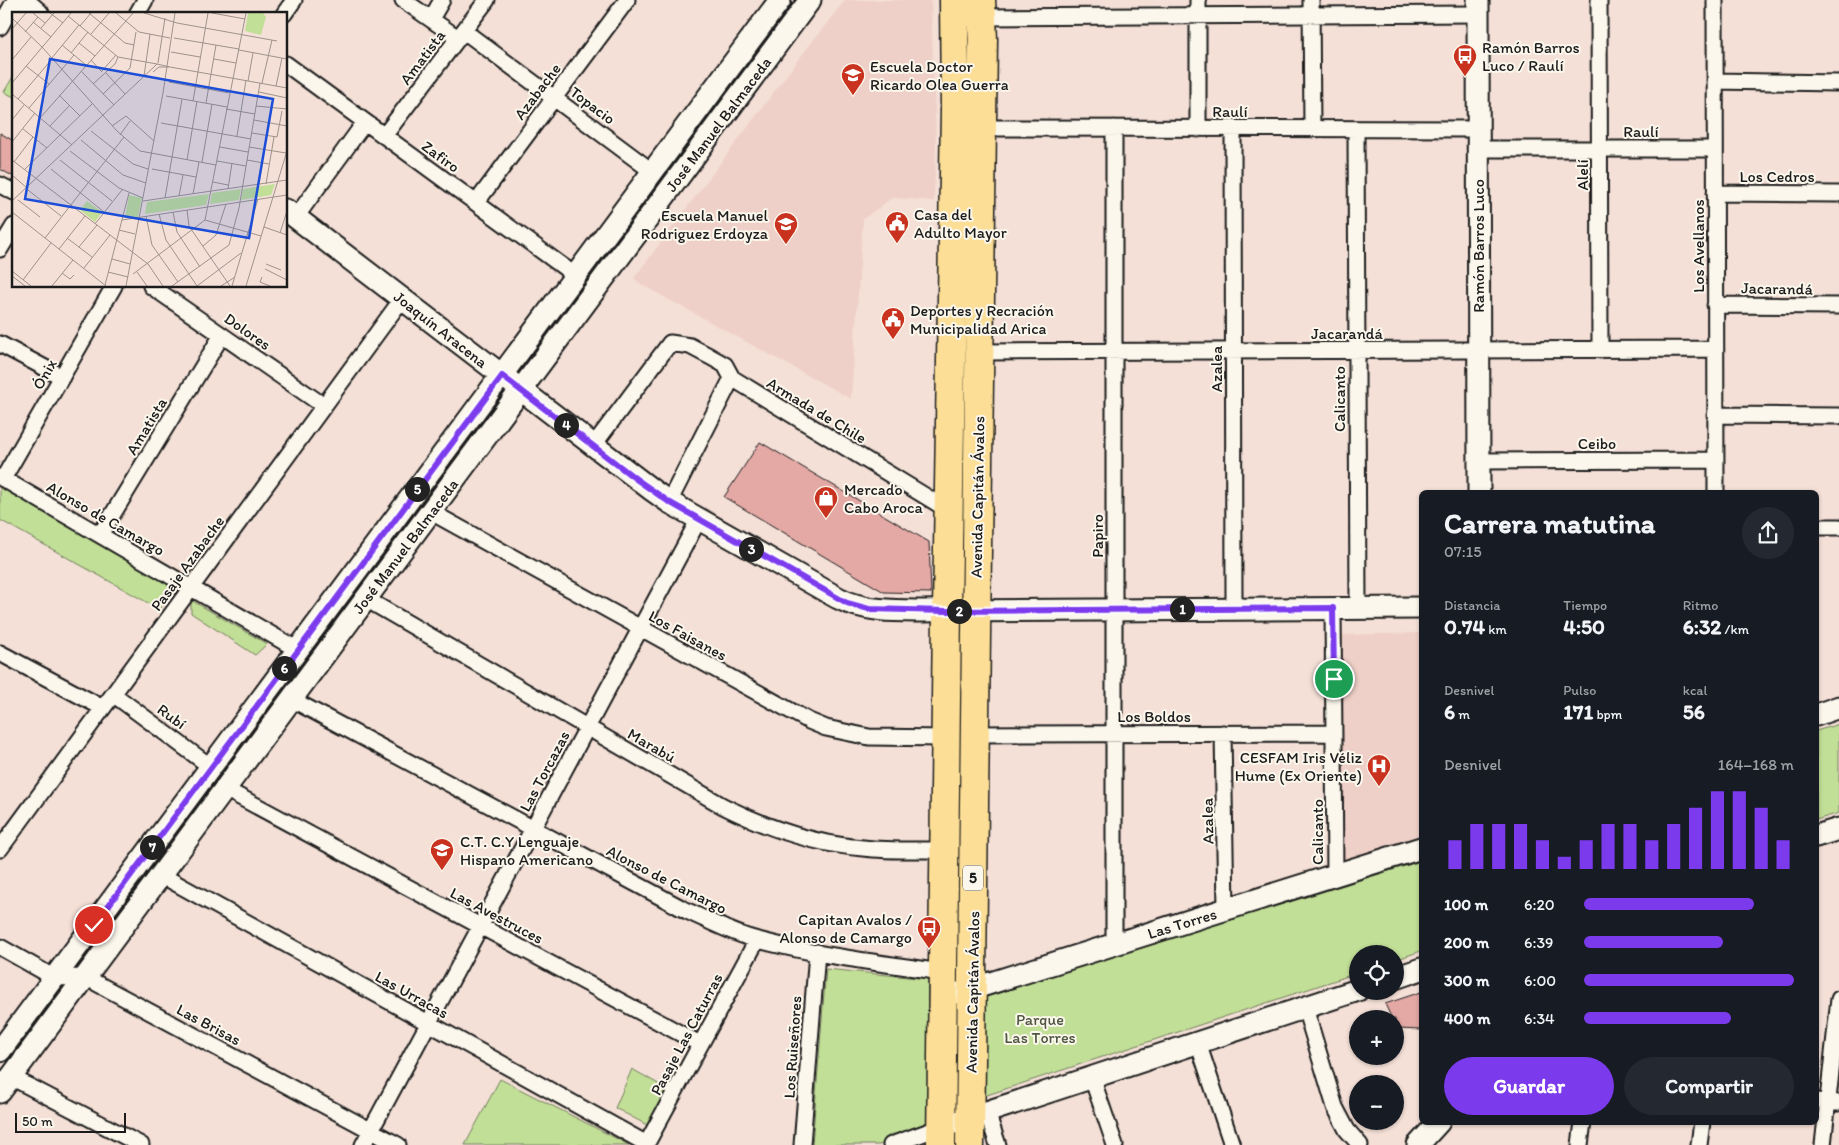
<!DOCTYPE html>
<html lang="es">
<head>
<meta charset="utf-8">
<style>
	body { margin:0; font-family:Itim,sans-serif; background:#242831; color:#f1f3f6; height:100vh; display:flex; flex-direction:column; font-size:19px; white-space:nowrap }
	* { box-sizing:border-box; margin:0 }
	p { font-size:16px; color:#9ea1a6 }
	.icon { flex:none; width:28px; height:28px; fill:none; stroke:currentColor; stroke-width:2; stroke-linecap:round; stroke-linejoin:round }
	.map { position:relative; flex:1; overflow:hidden }
	.details { position:absolute; left:1419px; top:490px; width:400px; height:635px; display:flex; flex-direction:column; background:#171b24; border-radius:8px; box-shadow:0 1px 4px #0004 }
	.details>* { flex:none }
	.controls { position:absolute; left:1349px; top:945px; display:grid; gap:10px }
	.controls a { display:grid; place-items:center; width:55px; height:55px; border-radius:50%; background:#171b24; box-shadow:0 1px 4px #0004; font-size:25px }
	.scale { position:absolute; left:15px; bottom:12px; width:111px; box-sizing:border-box; padding-left:5px; border:2px solid #1c1c1c; border-top:0; font-size:14px; line-height:18px; white-space:nowrap; color:#1c1c1c; -webkit-text-stroke:4px #fbf7ec; paint-order:stroke }
	.pin { position:absolute; display:grid; place-items:center; width:42px; height:42px; color:#fff; margin:-21px; border:2px solid #fff; border-radius:50%; box-shadow:0 1px 5px #0007 }
	.km { position:absolute; width:25px; height:25px; margin:-12px; border-radius:50%; background:#222; color:#fff; font-size:14px; line-height:25px; text-align:center }
	.round { display:grid; place-items:center; flex:none; width:52px; height:52px; border-radius:26px; background:#242831 }
	.headline { display:flex; align-items:center; justify-content:space-between; height:85px; padding:0 25px }
	h1 { font-size:28px; font-weight:700; line-height:38px }
	.metrics { display:grid; grid-template-columns:repeat(3,1fr); gap:8px; height:85px; padding:5px 25px }
	.metrics div { display:grid; align-content:center }
	.metrics b { font-size:21px; font-weight:700 }
	.metrics small { font-size:14px; font-weight:400 }
	.metrics p { font-size:14px }
	.chart { height:140px; padding:10px 25px }
	.chart p { display:flex; justify-content:space-between }
	.chart svg { width:100%; height:90px; margin-top:5px; stroke:#7c3aed; stroke-width:6 }
	.cta { display:flex; gap:10px; margin-top:auto; padding:10px 25px }
	.cta a { flex:1; height:58px; border-radius:30px; background:#7c3aed; color:#fff; font-size:20px; font-weight:700; line-height:58px; text-align:center }
	.cta a+a { background:#242831; color:#f1f3f6 }
	ul { padding:0 25px; list-style:none; font-size:16px }
	li { display:grid; grid-template-columns:80px 60px 1fr; align-items:center; height:38px }
	li i { height:12px; border-radius:6px; background:#7c3aed }
	.map>svg:first-child { display:block }
</style>
</head>
<body>
<div class="map">
<svg width="1839" height="1145" viewBox="0 0 1839 1145">
	<rect width="100%" height="100%" fill="#f4e0d7"/>
	<filter id="ink" filterUnits="userSpaceOnUse"><feTurbulence type="fractalNoise" baseFrequency=".02" numOctaves="2"/><feDisplacementMap in="SourceGraphic" scale="10" xChannelSelector="R" yChannelSelector="G"/><feConvolveMatrix kernelMatrix="1 2 1 2 8 2 1 2 1" color-interpolation-filters="sRGB"/></filter>
	<g filter="url(#ink)">
		<path fill="#efd0c8" d="M845 0H931L936 146 934 201 892 198 863 219 851 399 642 285 634 278 798 60Z
			M1421 633V835L1337 862V635Z"/>
		<path fill="#c2df97" stroke="#6f7e5a" d="M14 75V97L4 92Z
			M0 486 177 588 159 609 0 520Z
			M191 600 267 644 255 655 191 613Z
			M1839 724V813L1816 820V731Z
			M1421 861V951L1395 960V954H1358L1357 973 978 1098V998Z
			M826 969 928 979 927 1129 879 1145H812Z
			M632 1069 669 1090 647 1125 615 1108Z
			M500 1079 629 1145H465Z"/>
		<path fill="#e4a9a5" stroke="#1c1c1c" d="M0 133 14 141V177L0 169Z
			M760 442 929 542 931 593 884 592 724 497Z
			M1421 992V1030L1398 1029 1395 1024V1019H1392L1385 1004Z"/>
		<g fill="none" stroke-linecap="round" stroke-linejoin="round">
			<g stroke="#1c1c1c" stroke-width="19">
				<path id="street" d="M403 0 458 38
					M1311 0 1312 129
					M1599 0 1600 350
					M1715 0 1716 492
					M137 14 145 0
					M284 14 294 0
					M982 17 1478 14
					M431 19 442 0
					M0 27 15 0
					M464 31 653 172
					M286 64 576 276
					M1715 81 1839 83
					M982 128 1478 129
					M1114 128V944
					M1233 128 1234 609
					M1198 129V0
					M1356 129 1358 608
					M384 136 487 0
					M1478 149H1715
					M0 185 14 192
					M1715 193 1839 194
					M476 203 627 0
					M296 217 365 122
					M0 249 14 226
					M151 286 324 406
					M1715 305 1839 306
					M0 344 62 377
					M979 352 1715 349
					M1715 415 1839 416
					M593 446 670 343 690 346 709 356 725 365 732 378 948 510
					M1479 461 1716 460
					M0 477 298 650
					M3 479 114 286
					M669 502 732 378
					M431 512 809 721 826 728 869 737 945 738
					M1816 527H1839
					M100 535 222 335
					M366 599 723 806C767 828 814 844 863 848 889 851 917 850 944 850
					M1333 608 1335 875
					M0 653 103 708
					M113 694 211 767
					M291 699 687 911C710 921 733 934 758 940 818 956 881 963 942 972
					M1223 733 1226 909
					M975 734 1334 733
					M225 789 700 1044
					M0 849 402 299
					M161 875 647 1144
					M0 947 55 978 85 977 398 1145
					M1305 1008 1335 1107 1347 1130 1360 1145
					M1198 1043 1232 1145
					M11 1077 141 1145
					M1092 1078 1115 1145
					M1816 1101 1839 1103
					M987 1112 998 1145
					M363 1145 699 519
					M646 1145 757 940
					M802 1145 817 952
					M891 1145 941 1127
					M1580 1145 1583 1122
					M1699 1145 1702 1122
					M1823 1145 1839 999"/>
			</g>
			<g stroke="#1c1c1c" stroke-width="25">
				<path id="secondary" d="M22 0 38 14
					M1478 0 1479 492
					M286 210 652 490 669 502 838 598C871 615 911 610 947 611L1421 608
					M1816 715 1839 707
					M1816 836 1839 829
					M1395 978 1421 969
					M959 993 1421 848
					M0 1051 780 0
					M0 1092 810 0
					M941 1127 1358 990
					M1418 1145 1439 1122"/>
			</g>
			<g stroke="#1c1c1c" stroke-width="31">
				<path id="highway" d="M941 1145 947 611 955 110 954 0
					M970 1145 983 39 981 0"/>
			</g>
			<use href="#street" stroke="#fbf7ec" stroke-width="15"/>
			<use href="#secondary" stroke="#fbf7ec" stroke-width="21"/>
			<use href="#highway" stroke="#fcde96" stroke-width="28"/>
		</g>
	</g>
	<g fill="none" stroke-linecap="round" stroke-linejoin="round" filter="url(#ink)">
		<g stroke="#fff" stroke-width="10">
			<path id="route" d="M94 925 502 376 636 479 669 502 847 603 869 609 946 611 1333 608 1334 679"/>
		</g>
		<use href="#route" stroke="#7c3aed" stroke-width="6"/>
	</g>
	<defs>
		<g id="bus-pin" transform="scale(1.25)"><path d="M0 17L-7.5 6A9.5 9.5 0 1 1 7.5 6Z" fill="#c8321e" stroke="#fbf7ec"/><path d="M-5-6H5V4H4V6H2V4H-2V6H-4V4H-5ZM-3.5-4V0h7V-4ZM-3.5 1.2v1.5H-2V1.2ZM2 1.2v1.5H3.5V1.2Z" fill="#fff"/></g>
		<g id="school-pin" transform="scale(1.25)"><path d="M0 17L-7.5 6A9.5 9.5 0 1 1 7.5 6Z" fill="#c8321e" stroke="#fbf7ec"/><path d="M0-5L7-2L0 1L-7-2ZM-4 1L0 2.5L4 1V4Q0 6-4 4Z" fill="#fff"/></g>
		<g id="civic-pin" transform="scale(1.25)"><path d="M0 17L-7.5 6A9.5 9.5 0 1 1 7.5 6Z" fill="#c8321e" stroke="#fbf7ec"/><path d="M-.6-6.5H3V-4.5H.6V-3L4-1V1h2V6H-6V1h2V-1L-.6-3ZM-1.2 2.5V6h2.4V2.5Z" fill="#fff"/></g>
		<g id="shop-pin" transform="scale(1.25)"><path d="M0 17L-7.5 6A9.5 9.5 0 1 1 7.5 6Z" fill="#c8321e" stroke="#fbf7ec"/><path d="M-5-2.5h2.3a2.7 3.5 0 0 1 5.4 0H5L5.5 6h-11ZM-1.5-2.5h3a1.5 2.3 0 0 0-3 0Z" fill="#fff"/></g>
		<g id="hospital-pin" transform="scale(1.25)"><path d="M0 17L-7.5 6A9.5 9.5 0 1 1 7.5 6Z" fill="#c8321e" stroke="#fbf7ec"/><path d="M-5-5h3v3.5h4V-5h3V5h-3V1.5h-4V5h-3Z" fill="#fff"/></g>
	</defs>
	<g fill-rule="evenodd">
		<use href="#bus-pin" x="1465" y="56"/>
		<use href="#school-pin" x="853" y="75"/>
		<use href="#civic-pin" x="897" y="223"/>
		<use href="#school-pin" x="786" y="224"/>
		<use href="#civic-pin" x="893" y="319"/>
		<use href="#shop-pin" x="826" y="498"/>
		<use href="#hospital-pin" x="1379" y="766"/>
		<use href="#school-pin" x="442" y="850"/>
		<use href="#bus-pin" x="929" y="928"/>
	</g>
	<g text-anchor="middle" stroke-width="4" stroke-linejoin="round" paint-order="stroke">
		<rect fill="#fbf7ec" stroke="#5f5e5a" stroke-width="1" x="963" y="865.5" width="20" height="25" rx="4"/>
		<g font-size="15" font-weight="bold" fill="#1c1c1c">
			<text x="973" y="883">5</text>
		</g>
		<g font-size="16" fill="#1c1c1c" stroke="#fbf7ec" text-anchor="start">
			<text x="1482" y="53">Ramón Barros<tspan x="1482" dy="18">Luco / Raulí</tspan></text>
			<text x="870" y="72">Escuela Doctor<tspan x="870" dy="18">Ricardo Olea Guerra</tspan></text>
			<text x="914" y="220">Casa del<tspan x="914" dy="18">Adulto Mayor</tspan></text>
			<text x="768" y="221" text-anchor="end">Escuela Manuel<tspan x="768" dy="18">Rodriguez Erdoyza</tspan></text>
			<text x="910" y="316">Deportes y Recración<tspan x="910" dy="18">Municipalidad Arica</tspan></text>
			<text x="844" y="495">Mercado<tspan x="844" dy="18">Cabo Aroca</tspan></text>
			<text x="1362" y="763" text-anchor="end">CESFAM Iris Véliz<tspan x="1362" dy="18">Hume (Ex Oriente)</tspan></text>
			<text x="460" y="847">C.T. C.Y Lenguaje<tspan x="460" dy="18">Hispano Americano</tspan></text>
			<text x="912" y="925" text-anchor="end">Capitan Avalos /<tspan x="912" dy="18">Alonso de Camargo</tspan></text>
		</g>
		<g font-size="16" fill="#1c1c1c" stroke="#fbf7ec">
			<text transform="translate(422 57) rotate(-53)" y="6">Amatista</text>
			<text transform="translate(537 91) rotate(-53)" y="6">Azabache</text>
			<text transform="translate(593 105) rotate(37)" y="6">Topacio</text>
			<text x="1230" y="117">Raulí</text>
			<text transform="translate(718 124) rotate(-53)" y="6">José Manuel Balmaceda</text>
			<text x="1641" y="137">Raulí</text>
			<text transform="translate(441 156) rotate(36)" y="6">Zafiro</text>
			<text transform="translate(1582 175) rotate(-90)" y="6">Alelí</text>
			<text x="1777" y="182">Los Cedros</text>
			<text transform="translate(1478 246) rotate(-90)" y="6">Ramón Barros Luco</text>
			<text transform="translate(1698 246) rotate(-90)" y="6">Los Avellanos</text>
			<text transform="translate(1777 288) rotate(1)" y="6">Jacarandá</text>
			<text transform="translate(441 329) rotate(38)" y="6">Joaquín Aracena</text>
			<text transform="translate(248 331) rotate(35)" y="6">Dolores</text>
			<text x="1347" y="339">Jacarandá</text>
			<text transform="translate(1216 369) rotate(-90)" y="6">Azalea</text>
			<text transform="translate(44 374) rotate(-60)" y="6">Ónix</text>
			<text transform="translate(1339 399) rotate(-90)" y="6">Calicanto</text>
			<text transform="translate(817 410) rotate(31)" y="6">Armada de Chile</text>
			<text transform="translate(146 426) rotate(-59)" y="6">Amatista</text>
			<text x="1597" y="449">Ceibo</text>
			<text transform="translate(977 497) rotate(-89)" y="6">Avenida Capitán Ávalos</text>
			<text transform="translate(106 518) rotate(30)" y="6">Alonso de Camargo</text>
			<text transform="translate(1097 536) rotate(-90)" y="6">Papiro</text>
			<text transform="translate(405 546) rotate(-53)" y="6">José Manuel Balmaceda</text>
			<text transform="translate(187 563) rotate(-54)" y="6">Pasaje Azabache</text>
			<text transform="translate(688 635) rotate(29)" y="6">Los Faisanes</text>
			<text transform="translate(172 716) rotate(36)" y="6">Rubí</text>
			<text x="1154" y="722">Los Boldos</text>
			<text transform="translate(652 745) rotate(30)" y="6">Marabú</text>
			<text transform="translate(544 771) rotate(-62)" y="6">Las Torcazas</text>
			<text transform="translate(1207 821) rotate(-91)" y="6">Azalea</text>
			<text transform="translate(1317 832) rotate(-90)" y="6">Calicanto</text>
			<text transform="translate(667 879) rotate(27)" y="6">Alonso de Camargo</text>
			<text transform="translate(497 915) rotate(28)" y="6">Las Avestruces</text>
			<text transform="translate(1182 923) rotate(-17)" y="6">Las Torres</text>
			<text transform="translate(972 992) rotate(-89)" y="6">Avenida Capitán Ávalos</text>
			<text transform="translate(412 994) rotate(29)" y="6">Las Urracas</text>
			<text transform="translate(209 1024) rotate(28)" y="6">Las Brisas</text>
			<text transform="translate(686 1034) rotate(-62)" y="6">Pasaje Las Caturras</text>
			<text transform="translate(792 1047) rotate(-86)" y="6">Los Ruiseñores</text>
		</g>
		<g font-size="16" fill="#4e5641" stroke="#fbf7ec">
			<text x="1040" y="1025">Parque<tspan x="1040" dy="18">Las Torres</tspan></text>
		</g>
	</g>
	<g transform="translate(12 12)">
		<rect width="275" height="275" fill="#f4e0d7"/>
		<path d="M236 1H251L254 5 249 23 233 19ZM263 172 259 183 229 188 231 177ZM229 177 227 188 198 192 200 181ZM197 182 194 193 133 202 135 190ZM117 183 130 186 126 205 113 206ZM75 189 90 200 83 210 68 198Z" fill="#c2df97"/>
		<path fill="none" stroke="#9e928c" stroke-width="1" d="M21 1 33 11M38 1 51 11M77 1 113 31 122 33M104 1 127 20 158 26M132 1 165 11 265 29M200 1 233 7M56 4 106 45 145 52M0 6 30 35 105 119 128 139 204 153M21 10 39 25M68 14 79 1M29 16 42 1M0 17 14 1M13 20 26 5M79 22 97 1M162 26 227 37M67 31 83 44M50 33 74 53M227 38 275 47M159 40 188 45M59 41 76 20M39 47 67 13M202 47 224 51M0 48 19 25M79 48 90 60M146 51 153 6M14 54 37 72M158 55 275 76M69 59 102 93M90 59 104 43M141 60 147 55H157M94 61 113 82M132 64 138 22M236 69 241 41M157 70 217 81M0 71 59 1M250 71 260 28M81 72 103 52 106 45M264 74 270 46M247 80 275 86M0 82 60 133M91 82 118 56 124 20M47 83 68 104M154 84 215 95M6 87 40 47M181 89 196 1M194 91 204 33M244 94 275 97M17 96 62 43M214 97 243 102M28 106 121 1M0 108 12 93M242 108 275 114M149 111 239 127M38 114 58 93M100 114 114 104 142 129M11 117 35 136M79 119 121 152 136 157M240 121 265 125 270 99M108 123 118 109M225 124 234 68M69 128 111 163 134 171M0 130 23 101M208 135 236 140M237 135 274 141M58 139 107 176 131 186M0 148 136 252 151 274M48 148 100 189M175 148 185 89M235 148 257 152M205 149 234 154M2 150 21 125M190 150 200 92M39 157 92 200M140 157 184 165M12 158 80 92M0 163 15 176M201 170 216 173M254 172 262 125M216 177 220 151M16 178 49 204M181 182 187 150M167 184 171 163M153 186 170 87M6 188 28 205M0 189 145 52 158 55M131 189 275 168M175 198 177 214 218 274M0 200 94 274M161 200 165 220 188 255M147 202 154 228 185 274M134 204 140 233 166 270M110 208 275 183M193 208 249 224M83 212 110 178M252 215 275 223M107 218 123 222M268 221 275 199M33 226 112 125M55 226 80 245M191 234 204 223 214 192M67 235 85 213M47 237 73 204M100 247 118 252M254 252 269 258M72 256 98 223M253 257 275 268M0 259 19 274M96 260 116 265M125 260 135 274M50 261 58 267 62 263M121 262 193 208 234 1M0 264 13 274M250 265 248 270 258 274M11 268 39 231M93 273 117 181M40 274 61 248M114 274 151 81 163 1M160 274 217 233 227 196 248 71M185 274 229 241M209 274 223 265M220 274 246 187M234 274 275 139"/>
		<path fill="#1d4ed8" fill-opacity="0.15" stroke="#1d4ed8" stroke-width="2.5" d="M38 47 261 87 237 226 13 187Z"/>
		<rect width="275" height="275" fill="none" stroke="#1c1c1c" stroke-width="2.5"/>
	</g>
</svg>
<div class="controls">
<a><svg class="icon" aria-label="locate" viewBox="0 0 24 24"><circle cx="12" cy="12" r="6"/><path d="M12 2v4M12 18v4M2 12h4M18 12h4"/></svg></a>
<a>+</a>
<a>−</a>
</div>
<div class="scale">50 m</div>
<div class="pin" style="left:1334px;top:679px;background:#1e9e55"><svg class="icon" aria-label="arrive" viewBox="0 0 24 24"><path d="M6 21V4h12l-3 4 3 4H6"/></svg></div>
<div class="pin" style="left:94px;top:925px;background:#d93025"><svg class="icon" aria-label="check" viewBox="0 0 24 24"><path d="M5 12l5 5 9-10"/></svg></div>
<b class="km" style="left:1182px;top:609px">1</b>
<b class="km" style="left:959px;top:611px">2</b>
<b class="km" style="left:751px;top:549px">3</b>
<b class="km" style="left:566px;top:425px">4</b>
<b class="km" style="left:417px;top:489px">5</b>
<b class="km" style="left:284px;top:668px">6</b>
<b class="km" style="left:152px;top:847px">7</b>
<section class="details">
<div class="headline"><div><h1>Carrera matutina</h1><p>07:15</p></div><a class="round"><svg class="icon" aria-label="share" viewBox="0 0 24 24"><path d="M12 15V3M7 8l5-5 5 5M5 13v7h14v-7"/></svg></a></div>
<div class="metrics">
<div><p>Distancia</p><b>0.74<small> km</small></b></div>
<div><p>Tiempo</p><b>4:50</b></div>
<div><p>Ritmo</p><b>6:32<small> /km</small></b></div>
</div>
<div class="metrics">
<div><p>Desnivel</p><b>6<small> m</small></b></div>
<div><p>Pulso</p><b>171<small> bpm</small></b></div>
<div><p>kcal</p><b>56</b></div>
</div>
<div class="chart"><p><span>Desnivel</span>164–168 m</p>
<svg viewBox="0 0 160 44" preserveAspectRatio="none"><path d="M5 44V30M15 44V22M25 44V22M35 44V22M45 44V30M55 44V38M65 44V30M75 44V22M85 44V22M95 44V30M105 44V22M115 44V14M125 44V6M135 44V6M145 44V14M155 44V30"/></svg>
</div>
<ul>
<li><b>100 m</b>6:20<i style="width:81%"></i></li>
<li><b>200 m</b>6:39<i style="width:66%"></i></li>
<li><b>300 m</b>6:00<i style="width:100%"></i></li>
<li><b>400 m</b>6:34<i style="width:70%"></i></li>
</ul>
<div class="cta"><a>Guardar</a><a>Compartir</a></div>
</section>
</div>
</body>
</html>
